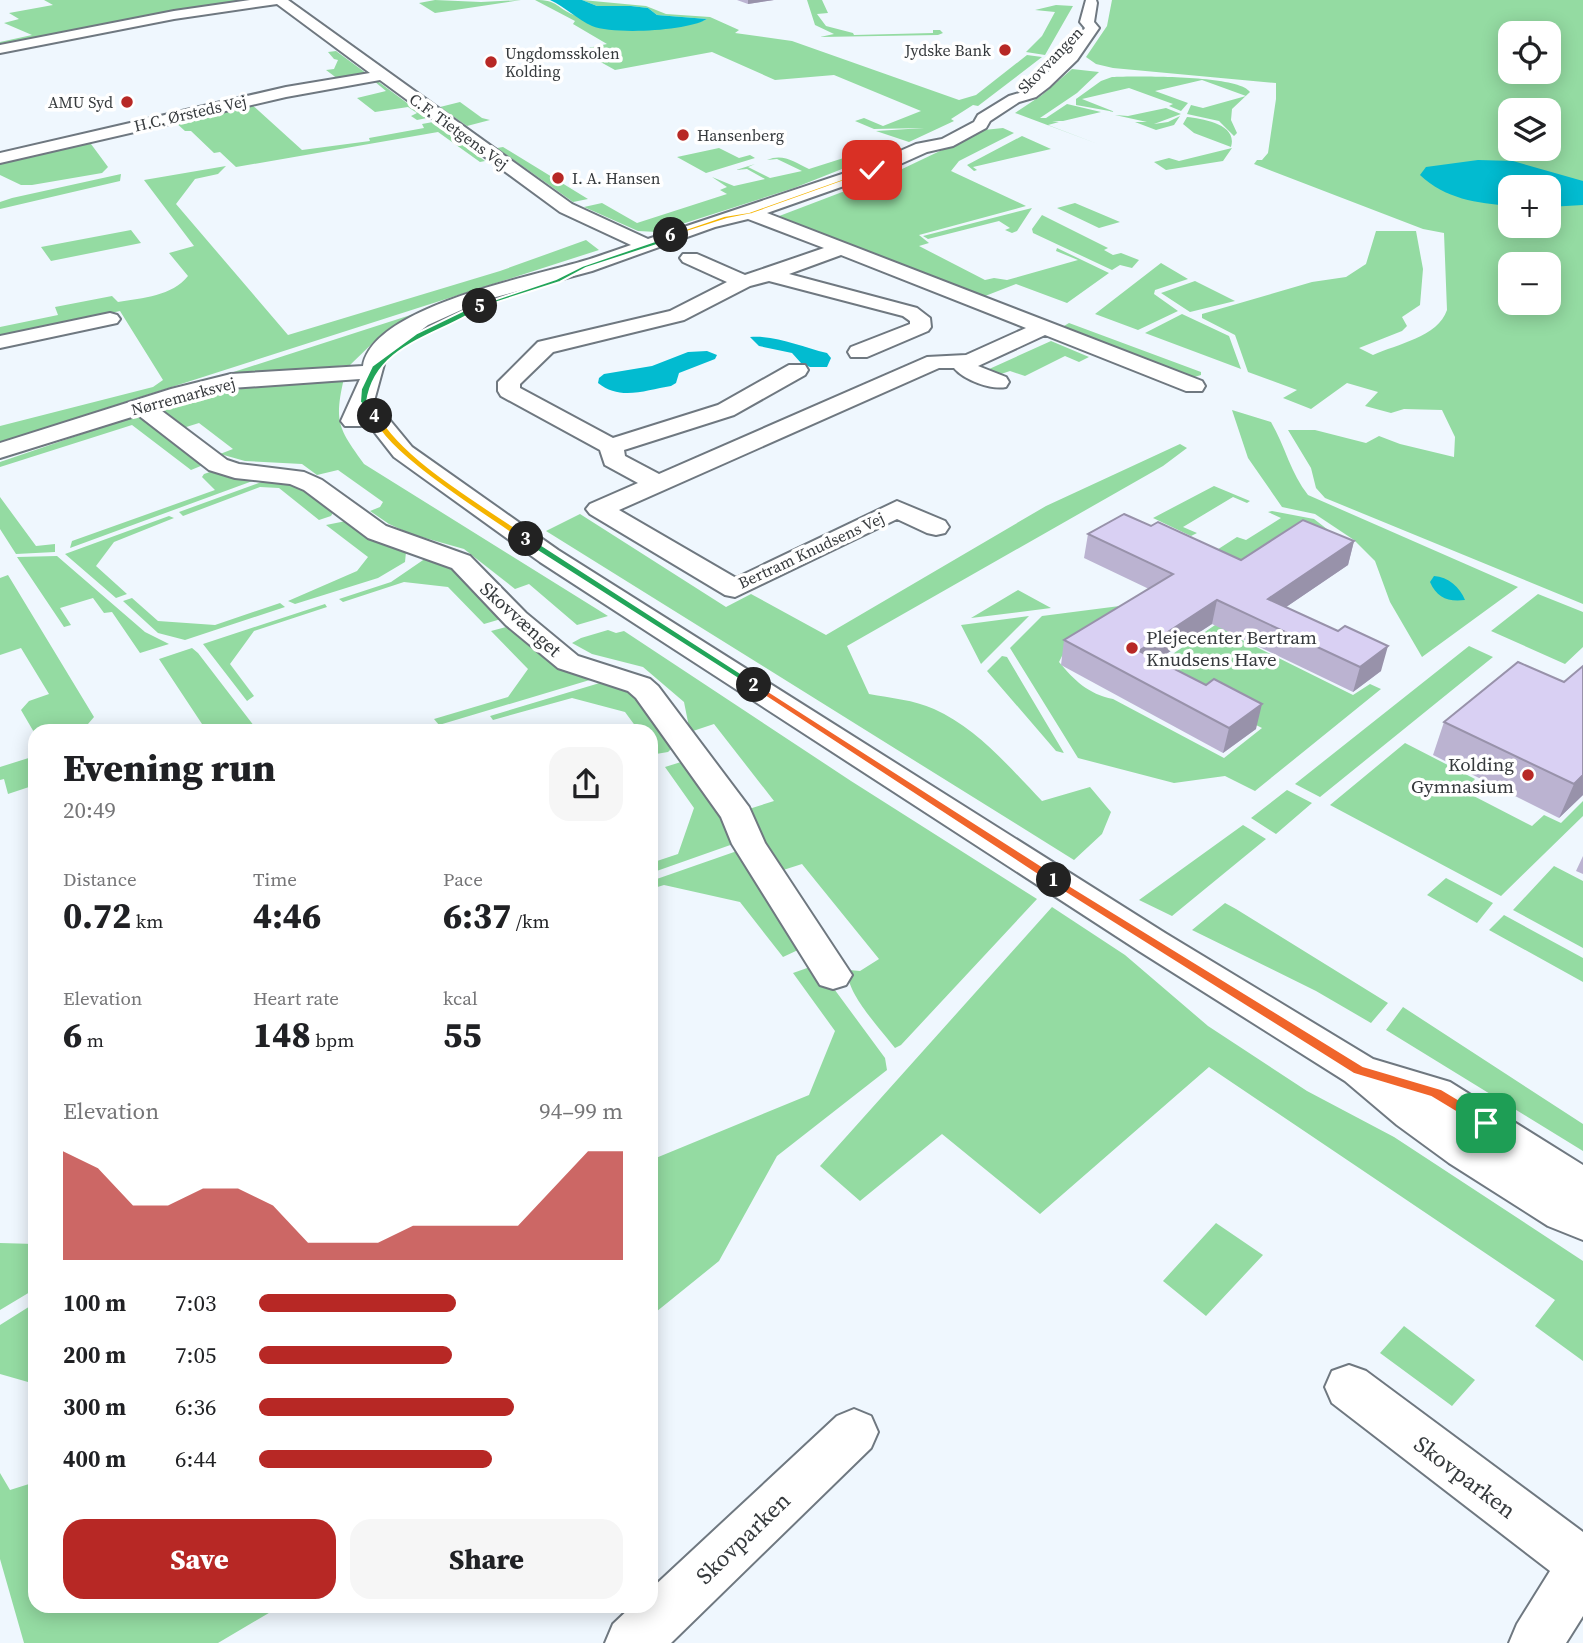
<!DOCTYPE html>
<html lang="en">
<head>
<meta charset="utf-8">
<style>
	body { margin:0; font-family:"Source Serif 4",serif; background:#f6f6f6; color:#202124; height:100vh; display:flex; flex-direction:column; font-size:26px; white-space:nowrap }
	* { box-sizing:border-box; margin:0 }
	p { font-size:23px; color:#757577 }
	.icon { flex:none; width:38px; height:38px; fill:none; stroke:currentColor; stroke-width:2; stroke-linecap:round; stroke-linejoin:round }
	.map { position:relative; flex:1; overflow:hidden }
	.details { position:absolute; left:28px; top:724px; width:630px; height:889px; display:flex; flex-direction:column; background:#fff; border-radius:21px; box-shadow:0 4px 18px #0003 }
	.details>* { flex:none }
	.controls { position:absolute; left:1498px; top:21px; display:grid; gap:14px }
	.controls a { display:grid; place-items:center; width:63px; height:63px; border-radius:14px; background:#fff; box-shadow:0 4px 18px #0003; font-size:35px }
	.pin { position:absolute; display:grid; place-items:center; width:60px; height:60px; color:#fff; margin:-30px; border-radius:14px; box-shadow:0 4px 10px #0006 }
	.km { position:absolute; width:35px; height:35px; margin:-18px; border-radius:50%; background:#222; color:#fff; font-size:19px; line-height:35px; text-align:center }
	.round { display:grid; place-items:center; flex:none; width:74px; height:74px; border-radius:21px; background:#f6f6f6 }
	.head { display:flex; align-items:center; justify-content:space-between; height:119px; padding:0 35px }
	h1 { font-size:38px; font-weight:800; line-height:52px }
	.metrics { display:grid; grid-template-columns:repeat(3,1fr); gap:10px; height:119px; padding:7px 35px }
	.metrics div { display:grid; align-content:center }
	.metrics b { font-size:35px; font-weight:800 }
	.metrics small { font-size:19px; font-weight:400 }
	.metrics p { font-size:19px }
	.chart { height:196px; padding:14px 35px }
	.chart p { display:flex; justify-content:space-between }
	.chart svg { width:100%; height:126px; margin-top:7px; fill:#b72825; opacity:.7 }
	.button { display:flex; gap:14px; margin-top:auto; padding:14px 35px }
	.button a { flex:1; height:80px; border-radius:21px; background:#b72825; color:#fff; font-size:28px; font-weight:800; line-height:80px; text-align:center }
	.button a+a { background:#f6f6f6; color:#202124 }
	ul { padding:0 35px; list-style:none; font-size:23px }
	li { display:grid; grid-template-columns:112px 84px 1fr; align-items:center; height:52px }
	li i { height:18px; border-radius:9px; background:#b72825 }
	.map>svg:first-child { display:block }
</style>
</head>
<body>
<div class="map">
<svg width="1583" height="1643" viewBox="0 0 1583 1643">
	<rect width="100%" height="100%" fill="#eff7fe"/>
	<path fill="#94dba2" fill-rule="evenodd" d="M44 0H249L0 47V42L32 35 4 23 19 19 9 13 53 5Z
		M435 0 481 2 521 0 435 13 419 3Z
		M535 0C559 0 556 8 574 15 600 24 683 33 707 19L657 15 648 8 631 6H597L582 0 646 6 666 14 710 17 739 30 735 33 792 41 959 100 976 95 1027 55 1042 57 978 106 973 105 951 119 954 121 909 142 876 131 924 128 874 129 855 121 864 118 883 126 921 111 834 75 775 80 712 52 615 70 579 50 607 44 573 24 575 21Z
		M807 0H822L828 13 817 14 826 26 853 33 854 35 933 33V30H940L943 33 938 35 820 37 834 34 815 25Z
		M1112 0H1583V604L1325 498 1316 488 1311 468 1288 430H1315L1366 443 1379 436 1400 444 1454 457 1455 437 1442 410 1404 409 1391 413 1365 406 1378 392 1347 383 1311 409 1283 398 1297 390 1248 372 1235 335 1202 318V314L1312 282 1346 277 1366 264 1376 231H1416L1423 269 1420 305 1402 317 1407 326 1402 331 1359 348 1373 355C1397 344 1438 337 1447 310L1444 233 1423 229 1254 164 1257 160H1262L1268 153 1276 99V83L1113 68 1096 64 1086 57 1107 26ZM1510 33H1549V72H1510ZM1510 110H1549V149H1510ZM1510 187H1549V226H1510ZM1510 264H1549V303H1510Z
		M1056 5 1073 6 1045 55 1026 52 1042 36 1055 12 1035 10Z
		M336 51 366 73 338 79 326 70 334 69 338 60 334 59 328 52Z
		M1072 69 1099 72 1077 93 1040 118H1046L1067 104 1101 112 1063 121H1052L1059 122 1048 125 1098 144 1015 113 1042 95Z
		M1112 77C1135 76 1239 75 1250 92L1232 109 1231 120 1237 133 1234 136 1219 121 1187 114 1191 105 1203 108 1246 96 1202 80 1155 91 1188 103 1181 111 1169 106 1173 104 1129 88 1082 99 1115 112 1076 105V99L1101 81Z
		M376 80 426 117 427 118 417 120 411 116 417 113 408 107 375 112 357 98 386 91 374 81Z
		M460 102 482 118 490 120 467 126 440 107Z
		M250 103 302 150 370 141 369 138 424 128 422 124 433 122 485 161 480 162 438 132 236 167 220 152 214 153 191 131H185L174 121Z
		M1166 108 1181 114 1154 124 1168 122 1180 116 1174 125 1156 130 1135 122H1147L1115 115 1128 116Z
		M1187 117C1203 119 1238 124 1231 147L1194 133 1183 124Z
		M1003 128 1014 133 959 161 951 171 1026 206 919 235 929 243 919 246 985 280 994 278 1007 280 1078 260 1056 251 1057 248 1109 273 1067 303 1016 284 980 298 774 218 900 170 984 130Z
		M1022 136 1051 149 973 167 977 170 974 171 967 165Z
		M84 142 91 144 108 167 102 173 32 185H21L0 175V162Z
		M891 143 900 146 794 188 657 232 638 231 584 207 602 203 637 223 727 194 720 190 727 187 712 177 734 186 765 179 747 169 736 170 755 164 748 167 770 178 802 171 777 159 767 160C783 153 794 162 809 169Z
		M503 147 588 199 573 202 497 148Z
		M719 148 739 158 750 155 755 158 706 173 677 157Z
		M1232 148 1223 161 1166 170 1154 162 1169 158 1179 161Z
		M226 166 218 174 195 179 176 204 288 335 500 271 586 240 599 250 0 442V426L153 387 163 380 120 311 0 337V327L58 315 55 307 112 296 118 302C143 298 172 296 188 276L169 253 194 246 144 180Z
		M121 174 120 181 0 209V202L12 198Z
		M1075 203 1120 222 1099 228 1057 208Z
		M1032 208 1017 231 1012 233 1005 230 1010 228 999 221 928 239 923 236Z
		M1042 215 1108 248 1104 250 1113 255 1121 253 1139 260 1132 268 1120 265 1112 270 1033 233 1032 229Z
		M131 230 141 243 51 261 41 247Z
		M1161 263 1188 279 1155 290 1154 294 1178 311 1138 330 1095 314Z
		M1195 281 1235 301 1190 312 1161 293Z
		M423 311 382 334 350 365 279 371 187 387Z
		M1182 314 1229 336 1241 369 1145 333Z
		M1069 323 1201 372V375L1188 379 1059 329Z
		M1051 341 1089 357 1079 362 1065 356 1025 376 1010 371 998 375 987 370Z
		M344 378C334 422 338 428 364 464L608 616 577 625 529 584 515 589 464 549 411 534 389 524 370 511 380 507 383 502 338 470 317 475 302 464 245 461 220 454 233 449 199 423 183 428 161 411 162 407C222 389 281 382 344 378Z
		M1232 410 1271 422C1285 446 1291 474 1308 495L1518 587 1422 657 1390 602 1375 561 1354 540 1315 514 1282 507 1248 458Z
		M135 416 146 417 208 463 191 470 132 425 0 467V462Z
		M1180 444 1187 448 1163 466 847 646 869 694C891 698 914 700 934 709 977 728 1010 768 1042 801L1090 787 1111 812 1102 834 1074 860 546 531 580 514 726 607 751 594 826 635 1046 506Z
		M213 471 258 479 70 548 72 541 215 490 202 477 204 474Z
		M275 477 290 480 334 511 331 516 319 520 279 488 260 487 183 516 179 512Z
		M1214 486 1250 501 1247 503 1233 497 1183 527 1197 533 1191 536 1153 518Z
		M0 497 36 546 55 544V552L16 554 0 529Z
		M1272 511 1314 519 1345 543 1231 574 1209 555 1237 537 1246 540 1281 518 1268 512Z
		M169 516 174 518 114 542 96 566 127 594 116 598 65 554Z
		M346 521 380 542 406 552 405 562 378 578 295 604 288 601 357 571 368 557 326 525Z
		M57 556 145 632 169 644 140 653 112 612 104 613 93 598 60 608 71 625 64 627 17 557Z
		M429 556 450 563 501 619 484 624 448 587 404 582 343 602 339 599 391 582Z
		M8 575 94 717 82 731 35 732V734L21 710 29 701 49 694 21 648 0 655V578Z
		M1018 590 1051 608 971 618Z
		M1538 594 1583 612V647L1565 664 1491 631Z
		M132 598 158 621 215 625 280 603 285 607 185 640 158 633 123 601Z
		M1143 603 1062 656 1059 662C1074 680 1088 694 1113 699L1224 758 1262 728 1208 701 1142 675 1218 623 1241 635 1238 638 1353 695 1370 684 1381 689 1255 791 1225 776 1174 783 1078 758 1010 648 1042 616Z
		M325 604 327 607 254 631 230 664 254 696 247 701 203 644Z
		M1029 616 981 664 961 625Z
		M510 626 603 676 439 725 434 719 508 697 528 669 491 631Z
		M608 630 616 633 624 631 851 781 1037 899 901 1045 895 1048C883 1032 842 989 849 970L860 971 879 959 802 864 777 872 749 809 774 801 714 724 690 732 684 702 643 667 592 654 572 643 581 638Z
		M1469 646 1493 657 1320 797 1295 784Z
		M192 648 198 653 258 731H196L202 724 159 659Z
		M1002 656 1007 657 1064 753 1056 751 987 671Z
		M613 679 634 694 674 746 668 752 656 754 651 747V732L639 731 625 712 572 698 493 720 490 716Z
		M1405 743 1475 779 1464 791 1532 826 1544 815 1561 823 1583 801V816L1501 896 1330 805Z
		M35 756V785L8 794 4 779 0 780V767Z
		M681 762 688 765 727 812 736 843 651 873V863L678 854 694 808 665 767Z
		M1287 790 1312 803 1276 834 1251 818Z
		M1243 825 1266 839 1172 916 1139 900Z
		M737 851 799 944 798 950 783 957 740 902 664 885 651 889V881Z
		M1554 866 1583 881V948L1513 910Z
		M1446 878 1493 903 1477 923 1427 895Z
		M1225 903 1236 909 1388 1003 1371 1023 1316 991 1192 930Z
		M1052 907 1125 955 1208 1026 1307 1091 1394 1137 1583 1261V1361L1535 1326 1555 1300 1209 1067 1040 1214 942 1134 860 1201 820 1166Z
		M1504 915 1583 958V982L1489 930Z
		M810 967H818L885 1058 887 1070 777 1156 719 1261 651 1316V1160L809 1095 835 1031 793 973Z
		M1403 1007 1583 1124V1151L1386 1030Z
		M1216 1223 1263 1255 1206 1316 1163 1281Z
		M0 1243 35 1244V1289L0 1310Z
		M35 1303V1384L0 1374V1325Z
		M1404 1326 1475 1380 1452 1406 1380 1353Z
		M0 1473 10 1490 29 1484 35 1500V1606L279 1607 218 1643H24L0 1559Z"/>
	<path fill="#02bbd0" d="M550 0H582L597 6H631L648 8 657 15 707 19C688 31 614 35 592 26 577 19 565 7 550 0Z
		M1478 160 1513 161 1583 181V205L1549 207V187H1510V206C1477 203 1445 199 1420 175L1426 167Z
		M750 337C777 335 801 347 827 353L831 358 827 367H810L801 363 792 353 759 346Z
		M707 351 717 355 715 359 679 373 676 383 671 386C646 390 620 401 598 383L599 378 604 374 652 366 688 352Z
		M1434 576C1448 577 1460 587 1465 600 1448 602 1437 598 1430 582Z"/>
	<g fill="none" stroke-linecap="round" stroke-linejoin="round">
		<g stroke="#6f7880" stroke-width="4">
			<path id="minor" d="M250 0H288L572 204 648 239 866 166 916 144 942 139 974 122 978 115 1009 96 1026 91 1039 81 1067 54 1085 28 1080 22 1086 0H1096L1097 3 1094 22 1099 28 1077 60 1049 87 1036 97 1019 102 990 121 986 128 953 146 927 152 878 174 767 213 1202 381 1205 386 1202 391H1186L1045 335 978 366 1006 377 1009 382 1006 387C991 390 964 380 954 368H939L619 510 736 578 897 501 945 521 949 527 945 533 936 535 927 533 897 519 735 597 725 595 590 514 586 509 590 504 638 483 605 465 600 450 501 396 498 391V382L538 342 670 311 727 282 683 262 680 258 683 254H697L745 275 824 248 748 219 715 227 592 271 481 301 428 325 386 357 374 401 412 447 558 550 1165 933 1373 1059 1450 1082 1583 1165V1240L1548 1226 1449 1163 1397 1125 1345 1081 1139 951 540 562 394 457 365 420 361 426H345L341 421 360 379 231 388 158 408 227 460 239 464 304 472 322 480 386 526 470 556 526 613 578 656 650 679 658 686 749 807 765 843 852 975 846 985 833 989 820 985 732 844 721 817 636 698 628 691 558 668 506 625 452 568 368 538 304 490 290 484 235 478 209 470 138 415 0 458V443L171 389 231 374 363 366C372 307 530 277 580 262 597 257 614 251 631 245L560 212 380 80 286 97 0 163V153L286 87 370 73 277 4 174 19 0 53V45L174 11ZM841 255 1026 328 966 355 927 357 659 474 625 456 624 450 734 415 805 375 808 370 805 365H789L718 405 613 438 520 388V384L553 352 684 320 750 286 769 281 903 316 910 321V324L851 347 848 352 851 357H867L928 331 931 327 930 318 917 308 789 274Z
				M110 313 117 315 120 319 117 323 0 348V336Z
				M1349 1365 1366 1371 1583 1532V1616L1566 1643H1509L1517 1624 1550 1571 1332 1403 1325 1387 1332 1371Z
				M854 1409 871 1416 878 1432 871 1448 671 1643H605L613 1624 632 1606H651V1589L837 1416Z"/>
		</g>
		<use href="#minor" fill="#fff" fill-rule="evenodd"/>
	</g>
	<path fill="#bbb3d1" d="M737 0H774L748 4Z
		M1151 526 1241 560 1354 541 1348 565 1286 607 1381 671 1353 692 1212 624 1157 660 1256 729 1223 753 1061 665 1064 640 1149 589 1084 558 1088 534Z
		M1564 682 1583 795 1559 818 1433 755 1444 722Z
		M1583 856V874L1576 871Z"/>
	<path fill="#9892aa" d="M748 0H774L748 4Z
		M1354 541 1348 565 1264 622 1268 599Z
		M1217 600 1212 624 1134 675 1139 651Z
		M1388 646 1381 671 1353 692 1360 667Z
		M1262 704 1256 729 1223 753 1229 728Z
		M1583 775V795L1559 818 1574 784Z"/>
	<path fill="#d9d0f3" stroke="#9892aa" stroke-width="2" d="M1124 514 1151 526 1158 522 1241 560 1303 520 1354 541 1268 599 1338 631 1345 626 1388 646 1360 667 1217 600 1139 651 1206 685 1214 679 1262 704 1229 728 1064 640 1173 574 1088 534Z
		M1518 662 1564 682 1583 666V775L1574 784 1444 722Z"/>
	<path fill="#f0652b" stroke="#fff" stroke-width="2" d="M1054 876 1363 1066 1441 1089 1491 1119V1127H1481L1431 1097 1354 1074 1050 883 1049 880Z"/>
	<path fill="#f0652b" stroke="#fff" stroke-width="2" d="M754 682 1059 877V883H1050L751 687 749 685Z"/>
	<path fill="#22a559" stroke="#fff" stroke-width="2" d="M526 536 529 537 759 685 751 687 522 541V537Z"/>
	<path fill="#f5b400" stroke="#fff" stroke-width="2" d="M373 414H378C406 462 482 504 529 537V541H522C492 519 375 448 373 414Z"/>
	<path fill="#22a559" stroke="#fff" stroke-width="2" d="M477 304 483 306C442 335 375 343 367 402L379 416 373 417 360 402 361 389 372 366 417 333Z"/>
	<path fill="#22a559" stroke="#fff" stroke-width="2" d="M668 233 674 235 660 244 586 268 560 282 482 307 476 306 556 279 582 266 655 241Z"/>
	<path fill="#f5b400" stroke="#fff" stroke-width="2" d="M870 169 875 170 752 214 727 219 671 237 668 235 724 216 749 212Z"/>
	<g fill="#b72825" stroke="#fff" stroke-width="2.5">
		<circle cx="1005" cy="50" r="7"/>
		<circle cx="491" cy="62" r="7"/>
		<circle cx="127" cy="102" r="7"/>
		<circle cx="683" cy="135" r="7"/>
		<circle cx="558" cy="178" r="7"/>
		<circle cx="1132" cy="648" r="7"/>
		<circle cx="1528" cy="775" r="7"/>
	</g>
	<g text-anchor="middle" stroke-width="7" stroke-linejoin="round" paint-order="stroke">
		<g font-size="16" fill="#363a3d" stroke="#fff" text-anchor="start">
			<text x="991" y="56" text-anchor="end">Jydske Bank</text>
			<text x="505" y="59">Ungdomsskolen<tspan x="505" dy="18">Kolding</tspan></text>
			<text x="113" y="108" text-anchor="end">AMU Syd</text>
			<text x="697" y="141">Hansenberg</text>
			<text x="572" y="184">I. A. Hansen</text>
		</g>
		<g font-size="16" fill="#363a3d" stroke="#fff">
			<text transform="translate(1050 60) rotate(-46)" y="6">Skovvangen</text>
			<text transform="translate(190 113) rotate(-13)" y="6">H.C. Ørsteds Vej</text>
			<text transform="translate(459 131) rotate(36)" y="6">C.F. Tietgens Vej</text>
			<text transform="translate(183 396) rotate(-15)" y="6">Nørremarksvej</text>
			<text transform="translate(811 550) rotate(-25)" y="6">Bertram Knudsens Vej</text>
		</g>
		<g font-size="19" fill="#363a3d" stroke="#fff">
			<text transform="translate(521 619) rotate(42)" y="7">Skovvænget</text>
		</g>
		<g font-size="19" fill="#363a3d" stroke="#fff" text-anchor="start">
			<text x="1146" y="644">Plejecenter Bertram<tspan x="1146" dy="22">Knudsens Have</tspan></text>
			<text x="1514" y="771" text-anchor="end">Kolding<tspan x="1514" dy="22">Gymnasium</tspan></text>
		</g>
		<g font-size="23" fill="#363a3d" stroke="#fff">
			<text transform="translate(1465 1477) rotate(37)" y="8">Skovparken</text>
			<text transform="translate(743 1538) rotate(-44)" y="8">Skovparken</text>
		</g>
	</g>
</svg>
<div class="controls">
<a><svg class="icon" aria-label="locate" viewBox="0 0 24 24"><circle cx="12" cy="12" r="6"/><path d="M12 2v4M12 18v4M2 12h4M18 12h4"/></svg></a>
<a><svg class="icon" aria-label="layers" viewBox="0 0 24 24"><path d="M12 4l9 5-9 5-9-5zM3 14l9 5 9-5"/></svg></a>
<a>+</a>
<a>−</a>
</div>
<div class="pin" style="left:1486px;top:1123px;background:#1e9e55"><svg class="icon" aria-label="arrive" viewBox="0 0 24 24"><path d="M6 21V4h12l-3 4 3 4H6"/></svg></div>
<div class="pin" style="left:872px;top:170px;background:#d93025"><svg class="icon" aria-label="check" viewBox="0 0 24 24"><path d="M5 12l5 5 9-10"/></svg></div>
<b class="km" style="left:1054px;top:880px">1</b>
<b class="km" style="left:754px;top:685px">2</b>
<b class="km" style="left:526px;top:539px">3</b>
<b class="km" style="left:375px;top:416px">4</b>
<b class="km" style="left:480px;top:306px">5</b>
<b class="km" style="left:671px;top:235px">6</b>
<section class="details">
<div class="head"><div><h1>Evening run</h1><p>20:49</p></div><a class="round"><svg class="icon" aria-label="share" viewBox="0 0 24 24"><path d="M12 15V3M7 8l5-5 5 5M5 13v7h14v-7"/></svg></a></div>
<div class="metrics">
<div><p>Distance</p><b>0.72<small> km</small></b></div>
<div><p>Time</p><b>4:46</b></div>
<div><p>Pace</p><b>6:37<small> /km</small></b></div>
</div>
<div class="metrics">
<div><p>Elevation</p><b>6<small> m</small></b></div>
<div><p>Heart rate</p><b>148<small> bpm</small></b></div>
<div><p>kcal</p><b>55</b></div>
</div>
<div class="chart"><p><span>Elevation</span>94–99 m</p>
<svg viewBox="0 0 160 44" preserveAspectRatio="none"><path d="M0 44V6L10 12L20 25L30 25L40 19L50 19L60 25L70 38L80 38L90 38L100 32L110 32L120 32L130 32L140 19L150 6L160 6V44z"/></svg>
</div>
<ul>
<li><b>100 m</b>7:03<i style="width:54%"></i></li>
<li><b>200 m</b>7:05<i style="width:53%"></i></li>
<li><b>300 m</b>6:36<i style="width:70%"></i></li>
<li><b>400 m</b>6:44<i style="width:64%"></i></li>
</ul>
<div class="button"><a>Save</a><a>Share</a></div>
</section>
</div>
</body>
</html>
